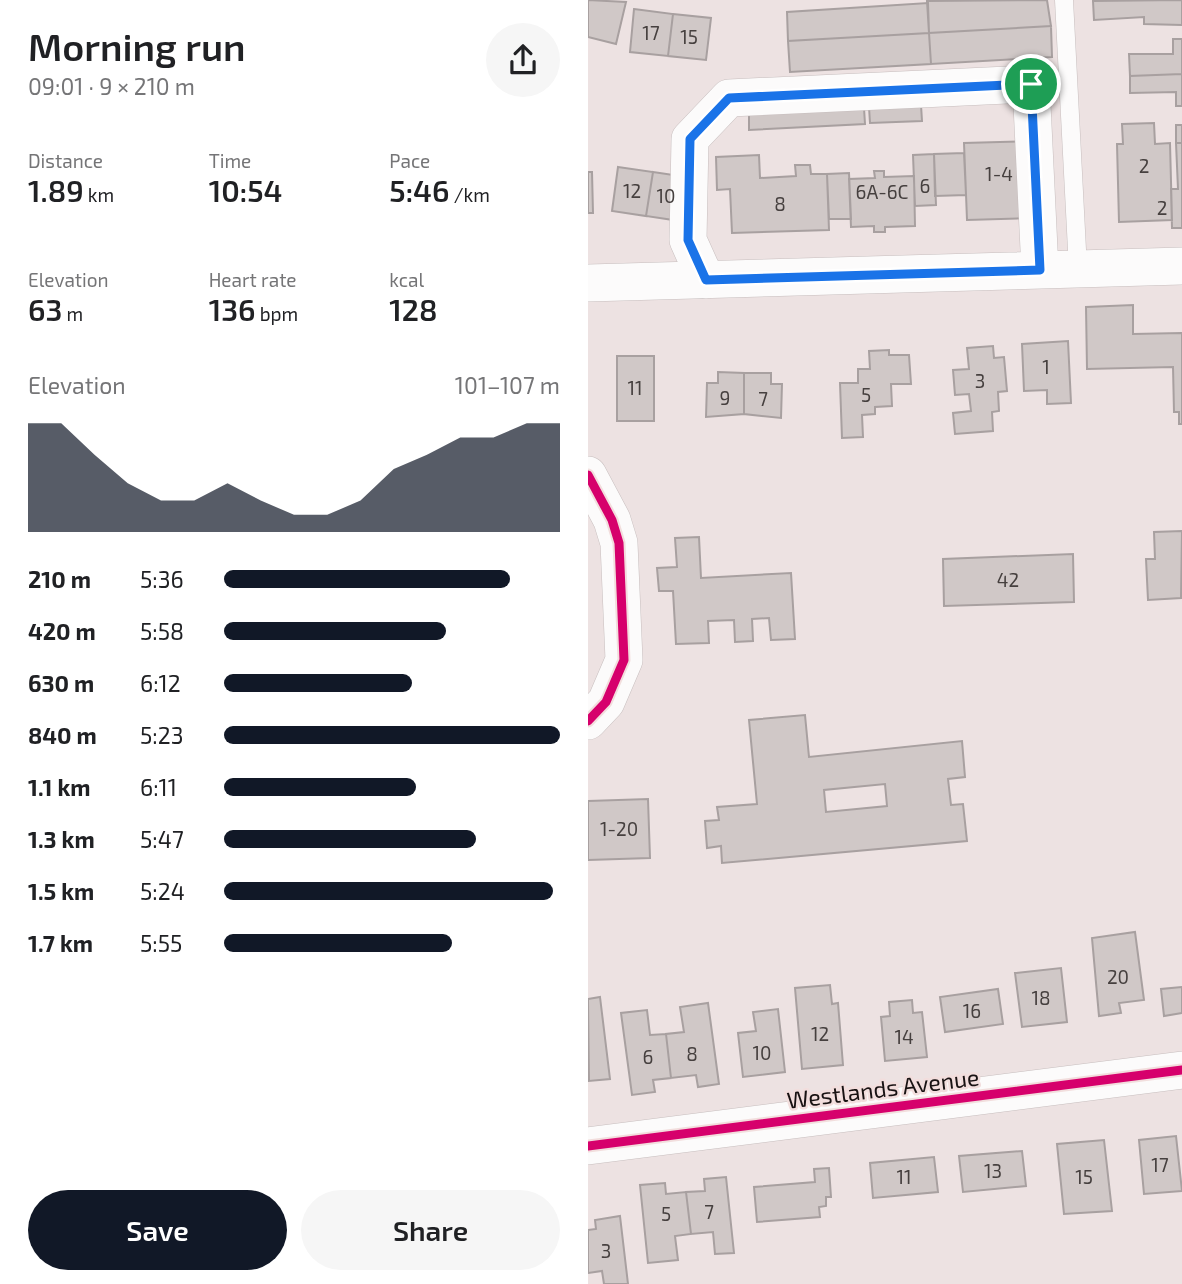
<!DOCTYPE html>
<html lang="en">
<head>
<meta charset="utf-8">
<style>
	body { margin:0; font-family:"Exo 2",sans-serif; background:#f6f6f6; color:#202124; height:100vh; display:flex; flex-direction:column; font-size:26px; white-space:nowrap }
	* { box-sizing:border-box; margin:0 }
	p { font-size:23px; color:#757577 }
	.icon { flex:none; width:38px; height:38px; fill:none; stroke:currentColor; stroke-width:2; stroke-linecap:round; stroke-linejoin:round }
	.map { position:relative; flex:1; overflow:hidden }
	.sheet { display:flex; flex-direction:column; background:#fff; width:588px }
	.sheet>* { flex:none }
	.pin { position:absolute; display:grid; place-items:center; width:60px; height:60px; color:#fff; margin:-30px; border:4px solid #fff; border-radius:50%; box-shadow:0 2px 7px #0007 }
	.round { display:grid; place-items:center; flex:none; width:74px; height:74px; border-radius:37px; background:#f6f6f6 }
	.overview { display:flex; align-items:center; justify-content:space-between; height:119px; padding:0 28px }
	h1 { font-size:38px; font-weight:600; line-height:52px }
	.stats { display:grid; grid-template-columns:repeat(3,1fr); gap:10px; height:119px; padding:7px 28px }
	.stats div { display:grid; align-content:center }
	.stats b { font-size:30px; font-weight:600 }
	.stats small { font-size:19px; font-weight:400 }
	.stats p { font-size:19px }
	.chart { height:196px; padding:14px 28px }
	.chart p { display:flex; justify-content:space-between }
	.chart svg { width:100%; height:126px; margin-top:7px; fill:#111827; opacity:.7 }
	.button { display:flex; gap:14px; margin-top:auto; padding:14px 28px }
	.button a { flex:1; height:80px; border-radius:42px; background:#111827; color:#fff; font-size:28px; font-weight:600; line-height:80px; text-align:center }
	.button a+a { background:#f6f6f6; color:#202124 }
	ul { padding:0 28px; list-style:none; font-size:23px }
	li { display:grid; grid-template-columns:112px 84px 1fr; align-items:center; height:52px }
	li i { height:18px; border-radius:9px; background:#111827 }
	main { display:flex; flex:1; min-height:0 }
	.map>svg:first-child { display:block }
</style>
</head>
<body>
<main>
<section class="sheet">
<div class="overview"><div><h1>Morning run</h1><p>09:01 · 9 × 210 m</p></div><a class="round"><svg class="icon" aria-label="share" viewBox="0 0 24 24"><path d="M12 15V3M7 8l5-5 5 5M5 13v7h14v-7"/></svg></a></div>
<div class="stats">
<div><p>Distance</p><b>1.89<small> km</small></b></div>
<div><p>Time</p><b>10:54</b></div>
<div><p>Pace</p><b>5:46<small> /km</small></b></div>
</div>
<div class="stats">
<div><p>Elevation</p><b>63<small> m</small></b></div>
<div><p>Heart rate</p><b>136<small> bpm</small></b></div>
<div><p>kcal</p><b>128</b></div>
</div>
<div class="chart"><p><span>Elevation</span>101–107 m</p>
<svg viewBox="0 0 160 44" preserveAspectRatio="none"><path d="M0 44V6L10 6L20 17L30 27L40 33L50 33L60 27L70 33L80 38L90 38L100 33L110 22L120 17L130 11L140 11L150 6L160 6V44z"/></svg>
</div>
<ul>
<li><b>210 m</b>5:36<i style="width:85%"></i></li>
<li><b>420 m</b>5:58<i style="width:66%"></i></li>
<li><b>630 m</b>6:12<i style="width:56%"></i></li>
<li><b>840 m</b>5:23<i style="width:100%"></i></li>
<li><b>1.1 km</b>6:11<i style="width:57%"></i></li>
<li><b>1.3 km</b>5:47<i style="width:75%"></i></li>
<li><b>1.5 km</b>5:24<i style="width:98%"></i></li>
<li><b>1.7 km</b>5:55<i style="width:68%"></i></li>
</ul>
<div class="button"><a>Save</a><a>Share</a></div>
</section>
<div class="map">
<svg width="594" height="1284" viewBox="0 0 594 1284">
	<rect width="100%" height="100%" fill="#ede2e2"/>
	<path fill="#d0c8c7" stroke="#a8a0a0" stroke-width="2" fill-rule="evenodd" d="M0 0 38 2 28 44 0 37Z
		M459 0 463 26 341 33 339 1Z
		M594 0V25L556 24V17L506 20 505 1Z
		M340 3 341 33 200 41 199 12Z
		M46 9 85 14 80 56 42 52Z
		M85 14 123 18 118 60 80 56Z
		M463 26 464 57 343 64 341 33Z
		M341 33 343 64 202 72 200 41Z
		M585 39H594V74L542 76 541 54H585Z
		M594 74V106H588V92L542 93V76Z
		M333 105 334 121 282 123 281 107Z
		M276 108 277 124 161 130V114Z
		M566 123 567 144 582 143 584 220 531 222 529 144H535L534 124Z
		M588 125H594V143H588Z
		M443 141 445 218 379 220 376 143Z
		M588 143H594V228H584L583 189H590Z
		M376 153 378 195 347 196 346 154Z
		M346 154 348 205 327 206 325 155Z
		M171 155 172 178 208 176 207 165H222L223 174H239L241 230 144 233 142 189 129 190 128 157Z
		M30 167 65 172 58 216 24 211Z
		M286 171H296V177L326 176 327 226 297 227V232H286V226L263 227 261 179 287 178Z
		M0 172H4L5 213H0Z
		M65 172 99 177 92 221 58 216Z
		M261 173 263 219H241L239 174Z
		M545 305V334L594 333V424H591V412H586L585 367 499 369 498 307Z
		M480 341 483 403 459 404V390L436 391 434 344Z
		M405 346 406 358 416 357 419 391 410 392 411 411 404 412 405 431 367 434 365 413 383 411 381 394 367 395 365 370 381 369 379 348Z
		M301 350V355H321L323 384H303L304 406 287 407V414L274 415 275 437 254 438 252 383H270V369H282L281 351Z
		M29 356H66V421H29Z
		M130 372 156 373V414L118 417 119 383H130Z
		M156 373H183V384H194L193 418 156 414Z
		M594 531 593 598 560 600 558 559H567L566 532Z
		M111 537 113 578 203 573 207 639 183 640 181 618 164 619 165 641 147 642 146 620 120 621 121 643 88 644 85 591H71L69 568 89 567 87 538Z
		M485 554 486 602 356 606 355 559Z
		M217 715 221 757 374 741 377 777 360 779 363 805 375 804 379 841 134 863 133 846 119 848 117 821 131 820 129 807 169 804 161 720ZM297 784 299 806 238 812 236 790Z
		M60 799 62 858 0 860V801Z
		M547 932 556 1000 531 1003 533 1013 511 1016 504 938Z
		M473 968 479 1022 434 1027 427 973Z
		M242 985 244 1004 250 1003 255 1065 214 1069 207 988Z
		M594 987V1013L576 1016 573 989Z
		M410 989 415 1024 357 1032 352 997Z
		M12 997 22 1079 1 1081 0 999Z
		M324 1000 325 1013 334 1012 339 1057 297 1061 293 1017 302 1016 301 1002Z
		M120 1003 131 1084 110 1087 108 1075 83 1078 78 1034 96 1032 92 1007Z
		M190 1009 197 1072 155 1077 150 1033 168 1031 165 1012Z
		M59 1010 62 1035 78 1034 83 1078 65 1080 67 1092 44 1095 33 1013Z
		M588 1136 594 1191 556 1194 551 1140Z
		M516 1140 524 1211 476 1214 469 1144Z
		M434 1151 438 1186 375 1192 371 1156Z
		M346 1157 350 1192 285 1198 282 1163Z
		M241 1168 243 1197H238V1206L231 1207 232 1217 169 1222 166 1187 227 1182 226 1169Z
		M138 1177 146 1253 127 1254 125 1232 103 1234 98 1192 117 1191 116 1179Z
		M77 1183 78 1194 98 1192 103 1234 87 1236 90 1260 60 1263 52 1185Z
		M32 1216 40 1284H16L14 1271 0 1273V1230L8 1229 7 1220Z"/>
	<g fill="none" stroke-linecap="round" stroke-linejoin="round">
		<g stroke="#c7bebe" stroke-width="19">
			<path id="service" d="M476 0 490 269"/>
		</g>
		<g stroke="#c7bebe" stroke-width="38">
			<path id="minor" d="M118 280 100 240 102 139 141 98 443 84 452 270
				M0 283 594 266
				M0 475 24 520 31 543 36 660 18 702 0 721
				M0 1146 594 1070"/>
		</g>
		<use href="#service" stroke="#fcfbfb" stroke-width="18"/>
		<use href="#minor" stroke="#fcfbfb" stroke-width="37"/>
		<g stroke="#f2dedd" stroke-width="13">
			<path id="cycleway" d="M118 280 100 240 102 139 141 98 443 84 452 270
				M0 475 24 520 31 543 36 660 18 702 0 721
				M0 1146 594 1070"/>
		</g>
		<use href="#cycleway" stroke="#d6006c" stroke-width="9"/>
	</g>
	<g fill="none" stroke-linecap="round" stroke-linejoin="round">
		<g stroke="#fff" stroke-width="14">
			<path id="route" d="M443 84 452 270 118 280 100 240 102 139 141 98Z"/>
		</g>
		<use href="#route" stroke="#1a73e8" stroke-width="9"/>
	</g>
	<g text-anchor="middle" stroke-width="5" stroke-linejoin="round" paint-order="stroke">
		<g font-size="19" fill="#46403f">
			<text x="63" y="40">17</text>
			<text x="101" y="44">15</text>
			<text x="556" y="173">2</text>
			<text x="411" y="181">1-4</text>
			<text x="337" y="193">6</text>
			<text x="44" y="198">12</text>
			<text x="294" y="199">6A-6C</text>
			<text x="78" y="203">10</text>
			<text x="192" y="211">8</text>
			<text x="574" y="215">2</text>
			<text x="458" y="374">1</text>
			<text x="392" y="388">3</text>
			<text x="47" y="395">11</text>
			<text x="278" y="402">5</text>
			<text x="137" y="405">9</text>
			<text x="175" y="406">7</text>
			<text x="420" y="587">42</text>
			<text x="31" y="836">1-20</text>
			<text x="530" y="984">20</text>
			<text x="453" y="1005">18</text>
			<text x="384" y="1018">16</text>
			<text x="232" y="1041">12</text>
			<text x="316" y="1044">14</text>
			<text x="174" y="1060">10</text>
			<text x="104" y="1061">8</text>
			<text x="60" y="1064">6</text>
			<text x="572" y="1172">17</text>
			<text x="405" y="1178">13</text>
			<text x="316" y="1184">11</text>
			<text x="496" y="1184">15</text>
			<text x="121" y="1219">7</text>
			<text x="78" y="1221">5</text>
			<text x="18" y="1258">3</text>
		</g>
		<g font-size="23" fill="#181212" stroke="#f2dedd">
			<text transform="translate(295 1089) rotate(-7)" y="8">Westlands Avenue</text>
		</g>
	</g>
</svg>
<div class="pin" style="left:443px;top:84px;background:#1e9e55"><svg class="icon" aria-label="arrive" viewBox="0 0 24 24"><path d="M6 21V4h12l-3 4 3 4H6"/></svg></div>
</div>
</main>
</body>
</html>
